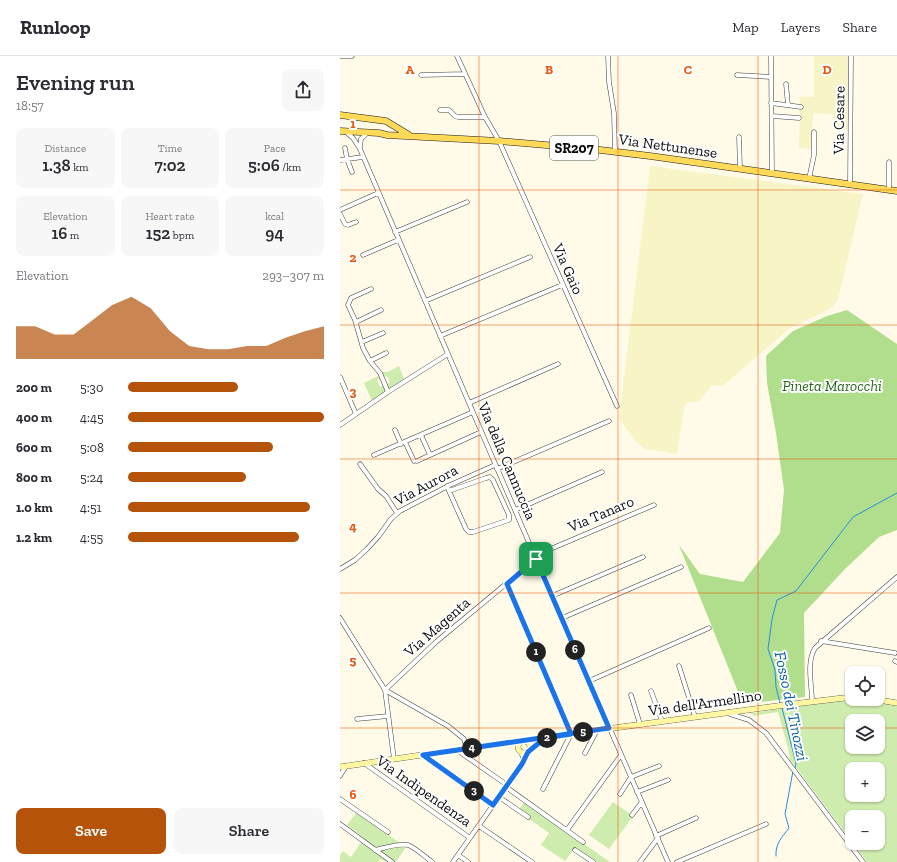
<!DOCTYPE html>
<html lang="en">
<head>
<meta charset="utf-8">
<style>
	body { margin:0; font-family:"Zilla Slab",serif; background:#f7f7f7; color:#2b2b33; height:100vh; display:flex; flex-direction:column; font-size:15px; white-space:nowrap }
	* { box-sizing:border-box; margin:0 }
	p { font-size:13px; color:#7c7c81 }
	.icon { flex:none; width:22px; height:22px; fill:none; stroke:currentColor; stroke-width:2; stroke-linecap:round; stroke-linejoin:round }
	.map { position:relative; flex:1; overflow:hidden }
	.details { display:flex; flex-direction:column; background:#fff; width:340px }
	.details>* { flex:none }
	.buttons { position:absolute; left:505px; top:610px; display:grid; gap:8px }
	.buttons a { display:grid; place-items:center; width:40px; height:40px; border-radius:8px; background:#fff; box-shadow:0 1px 3px #0004; font-size:20px }
	.pin { position:absolute; display:grid; place-items:center; width:34px; height:34px; color:#fff; margin:-17px; border-radius:8px; box-shadow:0 2px 6px #0006 }
	.km { position:absolute; width:20px; height:20px; margin:-10px; border-radius:50%; background:#222; color:#fff; font-size:11px; line-height:20px; text-align:center }
	.round { display:grid; place-items:center; flex:none; width:42px; height:42px; border-radius:8px; background:#f7f7f7 }
	.summary { display:flex; align-items:center; justify-content:space-between; height:68px; padding:0 16px }
	h1 { font-size:22px; font-weight:600; line-height:30px }
	.figures { display:grid; grid-template-columns:repeat(3,1fr); gap:6px; height:68px; padding:4px 16px }
	.figures div { display:grid; align-content:center; border-radius:8px; background:#f7f7f7; text-align:center }
	.figures b { font-size:17px; font-weight:600 }
	.figures small { font-size:11px; font-weight:400 }
	.figures p { font-size:11px }
	.chart { height:112px; padding:8px 16px }
	.chart p { display:flex; justify-content:space-between }
	.chart svg { width:100%; height:72px; margin-top:4px; fill:#b45309; opacity:.7 }
	.cta { display:flex; gap:8px; margin-top:auto; padding:8px 16px }
	.cta a { flex:1; height:46px; border-radius:8px; background:#b45309; color:#fff; font-size:16px; font-weight:600; line-height:46px; text-align:center }
	.cta a+a { background:#f7f7f7; color:#2b2b33 }
	ul { padding:0 16px; list-style:none; font-size:13px }
	li { display:grid; grid-template-columns:64px 48px 1fr; align-items:center; height:30px }
	li i { height:10px; border-radius:5px; background:#b45309 }
	header { display:flex; align-items:center; gap:24px; box-sizing:border-box; height:56px; padding:0 20px; background:#fff; border-bottom:1px solid #e1e1e2 }
	header strong { font-size:19px }
	nav { display:flex; gap:22px; margin-inline-start:auto; font-size:14px }
	main { display:flex; flex:1; min-height:0 }
	.map>svg:first-child { display:block }
</style>
</head>
<body>
<header>
<strong>Runloop</strong>
<nav><a>Map</a><a>Layers</a><a>Share</a></nav>
</header>
<main>
<section class="details">
<div class="summary"><div><h1>Evening run</h1><p>18:57</p></div><a class="round"><svg class="icon" aria-label="share" viewBox="0 0 24 24"><path d="M12 15V3M7 8l5-5 5 5M5 13v7h14v-7"/></svg></a></div>
<div class="figures">
<div><p>Distance</p><b>1.38<small> km</small></b></div>
<div><p>Time</p><b>7:02</b></div>
<div><p>Pace</p><b>5:06<small> /km</small></b></div>
</div>
<div class="figures">
<div><p>Elevation</p><b>16<small> m</small></b></div>
<div><p>Heart rate</p><b>152<small> bpm</small></b></div>
<div><p>kcal</p><b>94</b></div>
</div>
<div class="chart"><p><span>Elevation</span>293–307 m</p>
<svg viewBox="0 0 160 44" preserveAspectRatio="none"><path d="M0 44V24L10 24L20 29L30 29L40 20L50 11L60 6L70 13L80 27L90 36L100 38L110 38L120 36L130 36L140 31L150 27L160 24V44z"/></svg>
</div>
<ul>
<li><b>200 m</b>5:30<i style="width:56%"></i></li>
<li><b>400 m</b>4:45<i style="width:100%"></i></li>
<li><b>600 m</b>5:08<i style="width:74%"></i></li>
<li><b>800 m</b>5:24<i style="width:60%"></i></li>
<li><b>1.0 km</b>4:51<i style="width:93%"></i></li>
<li><b>1.2 km</b>4:55<i style="width:87%"></i></li>
</ul>
<div class="cta"><a>Save</a><a>Share</a></div>
</section>
<div class="map">
<svg width="557" height="806" viewBox="0 0 557 806">
	<rect width="100%" height="100%" fill="#fffbe8"/>
	<path fill="#f7f4c6" d="M474 0H510L509 74 493 73V58L473 57 472 93 459 92 460 41H474Z
		M310 110 523 138 498 243 492 251 482 257 450 272 383 330 372 329 359 345 347 346 344 352 337 398 305 393 294 384 279 362Z"/>
	<path fill="#ceecae" fill-rule="evenodd" d="M59 310 64 323 49 333 47 328 50 326 47 320 44 321 41 316H48Z
		M38 320 40 323 37 324 40 331 43 330 46 335 32 345 24 327Z
		M512 642 531 643 557 648V806H527L513 787H538V761H512V786L449 702 450 700 438 656 413 660 412 657ZM512 665H538V691H512ZM512 713H538V739H512Z
		M184 746 270 806H256L235 792 225 805 201 789 209 777 178 755Z
		M273 746 293 760 269 793 249 779Z
		M16 757 66 791 56 806H46L40 803 38 806H0V799L3 795 11 801 24 782 7 769Z"/>
	<path fill="#b0de8d" d="M507 254 557 288V474L539 481 505 513 464 557 465 641 403 648 339 489 360 518 403 526 440 477 444 434 436 377 427 327 426 300 453 275 487 260Z"/>
	<g fill="none" stroke-linecap="round" stroke-linejoin="round">
		<path stroke="#2890d8" stroke-width="1" d="M440 647 436 631 435 614 428 593 432 563 437 544 456 535 513 461 557 437
			M442 652 456 707 455 712
			M436 800C435 788 442 781 449 772L445 758 453 715"/>
		<g stroke="#3d3d3d" stroke-width="5">
			<path id="street" d="M0 0H12
				M117 0 145 61 159 85 277 350
				M268 0 269 26 274 57 275 96
				M431 0 432 118
				M81 19 125 18
				M397 19 431 21
				M446 28 448 49
				M431 47 461 51
				M100 54H109L115 60 118 61H145
				M432 60 459 62
				M5 75 13 82 20 93 196 503 328 806
				M399 81 400 113
				M20 91 21 83 27 77
				M5 92 7 103 12 116
				M0 104 23 101
				M469 123 474 99V76
				M510 129 511 0
				M549 134V106
				M0 154 38 137
				M0 158 5 168 8 169 16 166
				M55 176 127 146
				M23 199 58 184
				M31 233 11 242 8 249 15 264 23 292 30 305 40 317 48 336
				M85 245 190 201
				M16 266 41 254
				M100 280 222 229
				M22 286 43 277
				M30 305 46 297
				M0 321 16 358
				M129 347 218 308
				M0 369 48 336 108 298
				M55 374 61 388
				M81 379 90 399
				M65 386 74 405
				M34 399 133 356
				M77 405 141 376
				M20 408 38 433 46 440 57 457
				M157 413 269 365
				M107 430 109 435 126 473 129 476H133L169 464V459L153 424 150 421 146 422 109 435
				M175 454 262 416
				M194 500 314 449
				M0 513 15 504 27 493 38 481 51 463 60 455 110 429 155 409
				M167 528 231 678 203 733
				M212 540 303 501
				M0 562 45 634 108 670 124 683 127 693
				M222 562 341 511
				M481 585 555 597
				M555 605 557 606
				M339 610 355 661
				M249 625 369 572
				M45 634 96 586 196 503
				M45 634 54 703
				M311 635 322 665
				M291 639 300 668
				M472 645C472 629 466 607 475 592L557 521
				M390 658 409 664 426 677 523 806
				M17 663 48 660
				M117 694 167 729
				M181 696 184 704
				M245 697 257 674
				M83 699 153 749
				M24 707 130 782
				M0 720 6 710
				M166 731 243 786
				M297 736 328 724
				M280 738 291 721 319 710
				M159 741 188 761
				M0 743 48 776
				M292 759 302 746
				M0 768 52 806
				M139 770 192 806
				M227 774 281 699
				M316 780 356 762
				M35 794C45 792 58 787 68 789 76 792 85 801 92 806
				M235 794 253 806
				M118 799 128 806
				M113 806 182 708 188 696
				M300 806 318 782
				M337 806 426 768"/>
		</g>
		<g stroke="#2c2c2c" stroke-width="6">
			<path id="secondary" d="M533 643 557 647
				M185 684 445 649 512 641
				M178 691a6 6 0 1 1 12 0a6 6 0 1 1-12 0Z
				M190 694 204 682
				M0 711 183 684"/>
		</g>
		<g stroke="#1b1b1b" stroke-width="7">
			<path id="primary" d="M0 59 46 65 69 79
				M0 75 39 77 47 79 159 85 252 93 310 100 557 135"/>
		</g>
		<use href="#street" stroke="#fff" stroke-width="4"/>
		<use href="#secondary" stroke="#fff6a3" stroke-width="5.5"/>
		<use href="#primary" stroke="#ffd958" stroke-width="6"/>
	</g>
	<g fill="none" stroke-linecap="round" stroke-linejoin="round">
		<g stroke="#fff" stroke-width="8">
			<path id="route" d="M196 503 167 528 231 678 205 682 194 691 188 696 182 708 153 749 83 699 269 672 196 503"/>
		</g>
		<use href="#route" stroke="#1a73e8" stroke-width="5"/>
	</g>
	<path fill="none" stroke="#e8590c" stroke-width="1" stroke-opacity="0.55" d="M139 0V806M278 0V806M418 0V806M0 134H557M0 269H557M0 403H557M0 537H557M0 672H512M538 672H557"/>
	<g text-anchor="middle" stroke-width="4" stroke-linejoin="round" paint-order="stroke">
		<rect fill="#fff" stroke="#545454" stroke-width="1" x="210" y="80" width="48" height="24" rx="3"/>
		<g font-size="14" font-weight="bold" fill="#0a0a0a">
			<text x="234" y="97">SR207</text>
		</g>
		<g font-size="15" fill="#0a0a0a" stroke="#fff">
			<text transform="translate(499 64) rotate(-89)" y="5">Via Cesare</text>
			<text transform="translate(328 90) rotate(8)" y="5">Via Nettunense</text>
			<text transform="translate(228 213) rotate(66)" y="5">Via Gaio</text>
			<text transform="translate(167 405) rotate(67)" y="5">Via della Cannuccia</text>
			<text transform="translate(86 429) rotate(-28)" y="5">Via Aurora</text>
			<text transform="translate(261 458) rotate(-23)" y="5">Via Tanaro</text>
			<text transform="translate(97 571) rotate(-41)" y="5">Via Magenta</text>
			<text transform="translate(365 647) rotate(-8)" y="5">Via dell'Armellino</text>
			<text transform="translate(84 735) rotate(35)" y="5">Via Indipendenza</text>
		</g>
		<g font-size="15" font-style="italic" fill="#266617" stroke="#fff">
			<text x="492" y="335">Pineta Marocchi</text>
		</g>
		<g font-size="16" font-style="italic" fill="#0b5fa5" stroke="#fff">
			<text transform="translate(452 650) rotate(78)" y="6">Fosso dei Tinozzi</text>
		</g>
	</g>
	<g font-size="13" text-anchor="middle" font-weight="bold" fill="#e8590c" stroke="#fff" stroke-width="4" stroke-linejoin="round" paint-order="stroke">
		<text x="70" y="18">A</text>
		<text x="209" y="18">B</text>
		<text x="348" y="18">C</text>
		<text x="487" y="18">D</text>
		<text x="13" y="72">1</text>
		<text x="13" y="206">2</text>
		<text x="13" y="340">3</text>
		<text x="13" y="475">4</text>
		<text x="13" y="609">5</text>
		<text x="13" y="743">6</text>
	</g>
</svg>
<div class="buttons">
<a><svg class="icon" aria-label="locate" viewBox="0 0 24 24"><circle cx="12" cy="12" r="6"/><path d="M12 2v4M12 18v4M2 12h4M18 12h4"/></svg></a>
<a><svg class="icon" aria-label="layers" viewBox="0 0 24 24"><path d="M12 4l9 5-9 5-9-5zM3 14l9 5 9-5"/></svg></a>
<a>+</a>
<a>−</a>
</div>
<div class="pin" style="left:196px;top:503px;background:#1e9e55"><svg class="icon" aria-label="arrive" viewBox="0 0 24 24"><path d="M6 21V4h12l-3 4 3 4H6"/></svg></div>
<b class="km" style="left:196px;top:596px">1</b>
<b class="km" style="left:207px;top:682px">2</b>
<b class="km" style="left:134px;top:735px">3</b>
<b class="km" style="left:132px;top:692px">4</b>
<b class="km" style="left:243px;top:676px">5</b>
<b class="km" style="left:235px;top:594px">6</b>
</div>
</main>
</body>
</html>
